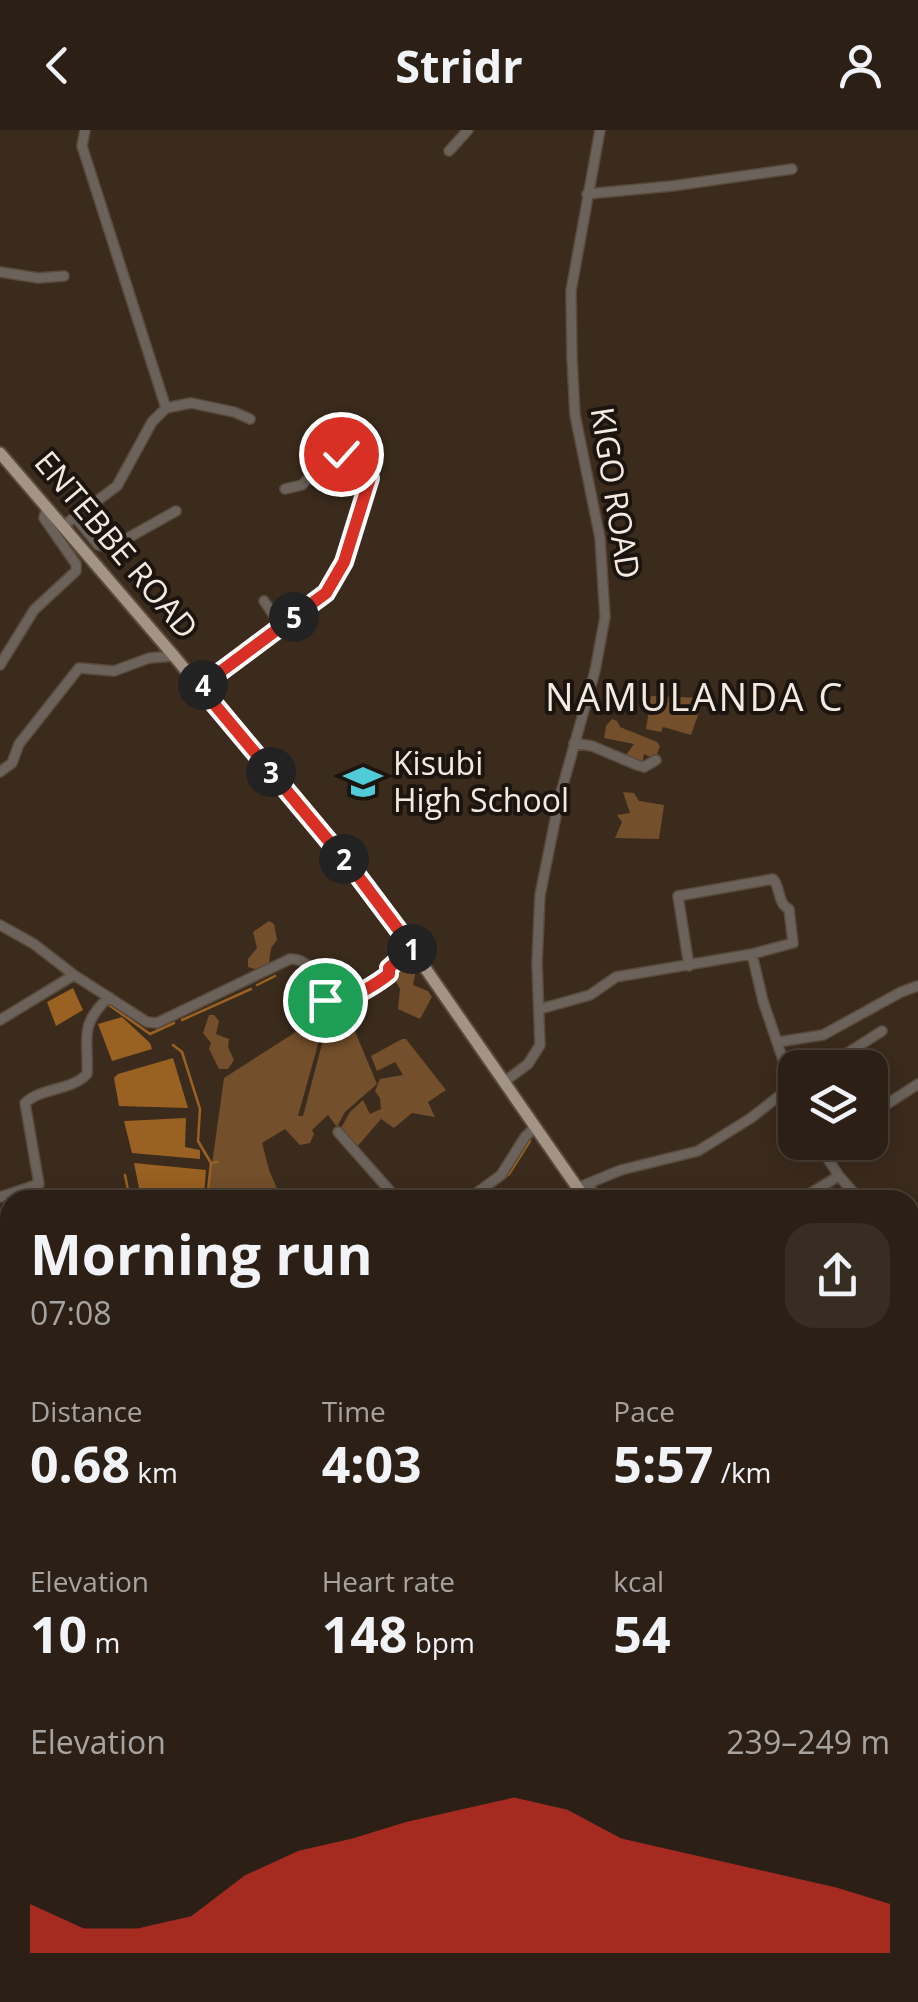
<!DOCTYPE html>
<html lang="en">
<head>
<meta charset="utf-8">
<style>
	body { margin:0; font-family:"Open Sans",sans-serif; background:#382d23; color:#f1f3f6; height:100vh; display:flex; flex-direction:column; font-size:38px; white-space:nowrap }
	* { box-sizing:border-box; margin:0 }
	p { font-size:32px; color:#a6a3a1 }
	.icon { flex:none; width:55px; height:55px; fill:none; stroke:currentColor; stroke-width:2; stroke-linecap:round; stroke-linejoin:round }
	.map { position:relative; flex:1; overflow:hidden }
	.details { position:absolute; left:0px; top:1060px; width:920px; height:812px; display:flex; flex-direction:column; background:#2c2016; border-radius:30px 30px 0 0; box-shadow:0 5px 25px #0003,0 0 0 2px #483e35 }
	.details>* { flex:none }
	.buttons { position:absolute; left:778px; top:920px; display:grid; gap:20px }
	.buttons a { display:grid; place-items:center; width:110px; height:110px; border-radius:20px; background:#2c2016; box-shadow:0 5px 25px #0003,0 0 0 2px #483e35; font-size:50px }
	.pin { position:absolute; display:grid; place-items:center; width:85px; height:85px; color:#fff; margin:-42px; border:5px solid #fff; border-radius:50%; box-shadow:0 2px 10px #0007 }
	.km { position:absolute; width:50px; height:50px; margin:-25px; border-radius:50%; background:#222; color:#fff; font-size:28px; line-height:50px; text-align:center }
	.round { display:grid; place-items:center; flex:none; width:105px; height:105px; border-radius:30px; background:#382d23 }
	.summary { display:flex; align-items:center; justify-content:space-between; height:170px; padding:0 30px }
	h1 { font-size:55px; font-weight:700; line-height:75px }
	.metrics { display:grid; grid-template-columns:repeat(3,1fr); gap:15px; height:170px; padding:10px 30px }
	.metrics div { display:grid; align-content:center }
	.metrics b { font-size:50px; font-weight:700 }
	.metrics small { font-size:28px; font-weight:400 }
	.metrics p { font-size:28px }
	.chart { height:280px; padding:20px 30px }
	.chart p { display:flex; justify-content:space-between }
	.chart svg { width:100%; height:180px; margin-top:10px; fill:#d93025; opacity:.7 }
	header { display:flex; justify-content:space-between; align-items:center; height:130px; padding:0 30px; background:#2c2016; font-size:45px; font-weight:700 }
	.map>svg:first-child { display:block }
</style>
</head>
<body>
<header><svg class="icon" aria-label="back" viewBox="0 0 24 24"><path d="M15 5l-7 7 7 7"/></svg>Stridr<svg class="icon" aria-label="person" viewBox="0 0 24 24"><circle cx="12" cy="8" r="4"/><path d="M4 21q1-7 8-7t8 7"/></svg></header>
<div class="map">
<svg width="918" height="1872" viewBox="0 0 918 1872">
	<rect width="100%" height="100%" fill="#3b2b1d"/>
	<path fill="#734f2b" d="M651 566 704 568 691 605 663 597 661 602 646 599Z
		M612 589 617 591 620 597 657 612 660 616 656 627 652 628 644 624 642 635 624 628 634 614 604 608 606 596Z
		M623 662 634 663 639 671 664 675 659 709 615 708 622 692 617 685 630 683Z
		M269 791 274 794 277 810 271 818 269 833 258 840 248 837V829L257 818 253 802Z
		M404 832H410L416 840 413 855 428 861 432 867 420 889 398 879 400 859 391 842Z
		M344 875 377 954 345 982 337 997 328 985 312 1000 314 1004 310 1013 300 1015 285 999 262 1013 269 1040 282 1070H207L224 948 327 882 298 986H303L328 891 332 883Z
		M209 885H214L219 891 216 904 229 909 228 917 234 930 228 939H219L209 919 211 913 203 903Z
		M402 909H406L446 960 428 972 435 987 412 983 394 998 381 989 356 1018 341 998 350 982 363 970 370 984 381 979 380 968 375 961 380 949 403 945 395 932 377 941 371 926Z"/>
	<path fill="#996122" d="M73 858 83 880 56 896 47 872Z
		M122 887 150 913 152 919 112 931 98 894Z
		M173 928 188 978 119 976 114 948 118 944Z
		M186 988 185 1017 200 1020V1029L132 1023 124 991Z
		M134 1033 206 1040 204 1065 139 1058Z"/>
	<g fill="none" stroke-linecap="round" stroke-linejoin="round">
		<path stroke="#996122" stroke-width="2.5" d="M257 855 275 846
			M109 875 150 904 174 893
			M182 890 251 859
			M173 915 182 922 200 979 198 1011 211 1033
			M125 1045 130 1070
			M494 1056 509 1044 530 1011
			M207 1070 211 1033 217 1032"/>
		<g stroke="#594a3c" stroke-width="12">
			<path id="minor" d="M85 0 82 16 166 278
				M449 21 468 0
				M587 64 672 56 792 39
				M0 142 38 148 64 146
				M75 387 98 415 110 418 176 381
				M63 396 117 356 152 292 166 278 191 273 234 282 250 289
				M264 471 281 496 318 470 337 447 370 348 357 328 331 324 302 355 285 359
				M0 535 34 480 76 441V434L44 388 47 376
				M200 557 281 496
				M574 613 592 616 637 635 644 637 656 630
				M0 642 12 633 19 614 79 538 114 541 149 528 174 526
				M0 795 34 814 74 845
				M689 836 678 766 773 749C781 758 777 773 789 779L793 813 752 824
				M540 879 590 865 616 847 752 824 763 871 795 965
				M0 890 74 845 147 892 157 893 290 829C315 828 319 859 331 878L382 850 389 844V839L412 818
				M778 912 823 905 901 862 918 856
				M824 938 882 901
				M504 952 528 934 540 915 537 833 540 765 560 666 595 541 605 487 600 408 575 285 572 229 571 161 600 0
				M870 985 918 954
				M338 1002 398 1070
				M817 1012 839 1046
				M587 1054 599 1070
				M577 1058 621 1040 698 1021 751 988 793 955
				M0 1067 39 1054 25 973C42 957 71 961 87 944 89 908 78 896 109 867
				M467 1070 501 1045 525 1007 535 997
				M799 1070 839 1046 860 1070
				M910 1111 918 1117
				M0 1161 10 1158
				M0 1240 10 1237
				M0 1303 10 1305
				M910 1331 918 1323
				M910 1348 918 1351
				M0 1439 10 1440
				M0 1537 10 1536
				M0 1566 10 1589
				M0 1625 10 1623
				M910 1683 918 1682
				M553 1862 555 1872"/>
		</g>
		<g stroke="#594a3c" stroke-width="15">
			<path id="major" d="M0 323 174 526 389 786 586 1070
				M910 1582 918 1609"/>
		</g>
		<use href="#minor" stroke="#6a625b" stroke-width="9"/>
		<use href="#major" stroke="#a49486" stroke-width="11"/>
	</g>
	<g fill="none" stroke-linecap="round" stroke-linejoin="round">
		<g stroke="#fff" stroke-width="20">
			<path id="route" d="M325 870 331 878C351 867 371 859 389 844V838L412 818 358 746 200 557 326 463 344 432 370 348C367 332 356 326 341 324"/>
		</g>
		<use href="#route" stroke="#d93025" stroke-width="12"/>
	</g>
	<defs>
		<g id="school-bare" transform="scale(3)"><path d="M0-5L7-2L0 1L-7-2ZM-4 1L0 2.5L4 1V4Q0 6-4 4Z" fill="#52cbd8" stroke="#1c150f" stroke-width="2.5" paint-order="stroke"/></g>
	</defs>
	<g fill-rule="evenodd">
		<use href="#school-bare" x="363" y="652"/>
	</g>
	<g text-anchor="middle" stroke-width="8" stroke-linejoin="round" paint-order="stroke">
		<g font-size="32" fill="#f4eae1" stroke="#1c150f">
			<text transform="translate(615 363) rotate(81)" y="11">KIGO ROAD</text>
			<text transform="translate(116 415) rotate(50)" y="11">ENTEBBE ROAD</text>
		</g>
		<g font-size="32" fill="#f4eae1" stroke="#1c150f" text-anchor="start">
			<text x="393" y="645">Kisubi<tspan x="393" dy="37">High School</tspan></text>
		</g>
		<g font-size="38" letter-spacing="2.5" fill="#f4eae1" stroke="#1c150f">
			<text x="695" y="581">NAMULANDA C</text>
		</g>
	</g>
</svg>
<div class="buttons">
<a><svg class="icon" aria-label="layers" viewBox="0 0 24 24"><path d="M12 4l9 5-9 5-9-5zM3 14l9 5 9-5"/></svg></a>
</div>
<div class="pin" style="left:325px;top:870px;background:#1e9e55"><svg class="icon" aria-label="arrive" viewBox="0 0 24 24"><path d="M6 21V4h12l-3 4 3 4H6"/></svg></div>
<div class="pin" style="left:341px;top:324px;background:#d93025"><svg class="icon" aria-label="check" viewBox="0 0 24 24"><path d="M5 12l5 5 9-10"/></svg></div>
<b class="km" style="left:412px;top:819px">1</b>
<b class="km" style="left:344px;top:729px">2</b>
<b class="km" style="left:271px;top:642px">3</b>
<b class="km" style="left:203px;top:555px">4</b>
<b class="km" style="left:294px;top:487px">5</b>
<section class="details">
<div class="summary"><div><h1>Morning run</h1><p>07:08</p></div><a class="round"><svg class="icon" aria-label="share" viewBox="0 0 24 24"><path d="M12 15V3M7 8l5-5 5 5M5 13v7h14v-7"/></svg></a></div>
<div class="metrics">
<div><p>Distance</p><b>0.68<small> km</small></b></div>
<div><p>Time</p><b>4:03</b></div>
<div><p>Pace</p><b>5:57<small> /km</small></b></div>
</div>
<div class="metrics">
<div><p>Elevation</p><b>10<small> m</small></b></div>
<div><p>Heart rate</p><b>148<small> bpm</small></b></div>
<div><p>kcal</p><b>54</b></div>
</div>
<div class="chart"><p><span>Elevation</span>239–249 m</p>
<svg viewBox="0 0 160 44" preserveAspectRatio="none"><path d="M0 44V32L10 38L20 38L30 35L40 25L50 19L60 16L70 12L80 9L90 6L100 9L110 16L120 19L130 22L140 25L150 28L160 32V44z"/></svg>
</div>
</section>
</div>
</body>
</html>
